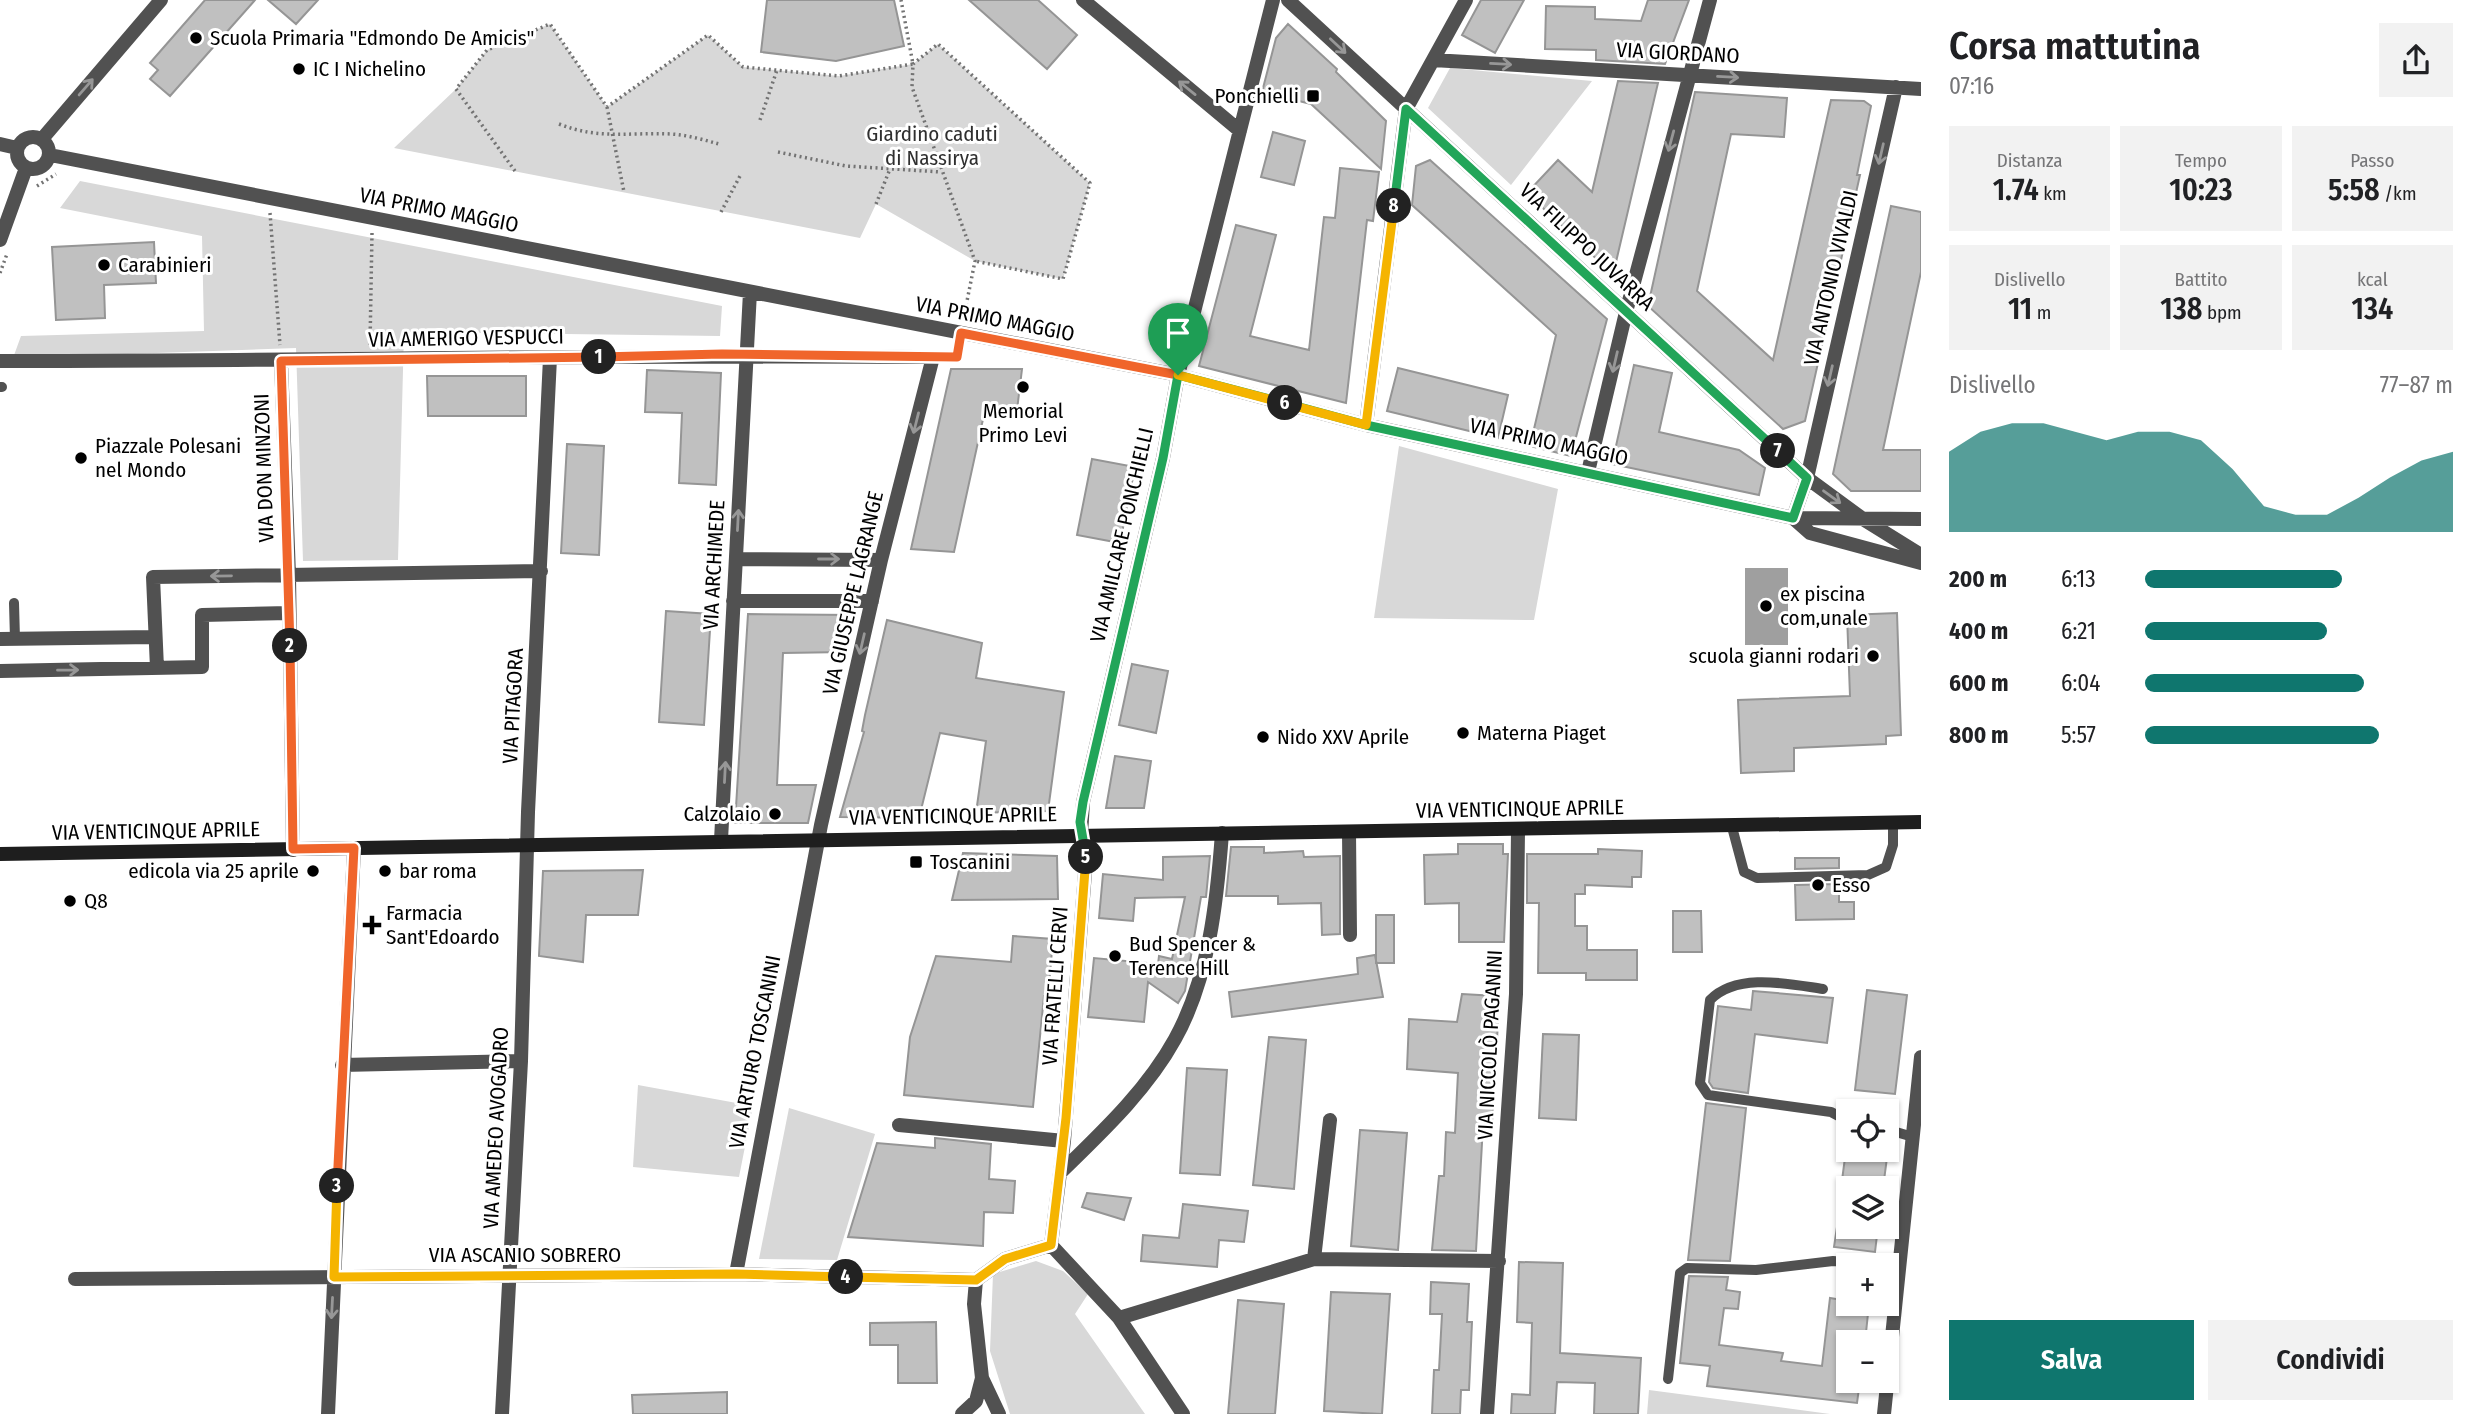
<!DOCTYPE html>
<html lang="it">
<head>
<meta charset="utf-8">
<style>
	body { margin:0; font-family:"Fira Sans Condensed",sans-serif; background:#f2f2f2; color:#202124; height:100vh; display:flex; flex-direction:column; font-size:26px; white-space:nowrap }
	* { box-sizing:border-box; margin:0 }
	p { font-size:23px; color:#757577 }
	.icon { flex:none; width:38px; height:38px; fill:none; stroke:currentColor; stroke-width:2; stroke-linecap:round; stroke-linejoin:round }
	.map { position:relative; flex:1; overflow:hidden }
	.drawer { display:flex; flex-direction:column; background:#fff; width:560px }
	.drawer>* { flex:none }
	.buttons { position:absolute; left:1836px; top:1099px; display:grid; gap:14px }
	.buttons a { display:grid; place-items:center; width:63px; height:63px; border-radius:0px; background:#fff; box-shadow:0 2px 5px #0004; font-size:35px }
	.pin { position:absolute; display:grid; place-items:center; width:60px; height:60px; color:#fff; margin:-72px -30px; border-radius:50% 50% 50% 0; rotate:-45deg; box-shadow:0 0 7px #0007 }
	.pin .icon { rotate:45deg }
	.km { position:absolute; width:35px; height:35px; margin:-18px; border-radius:50%; background:#222; color:#fff; font-size:19px; line-height:35px; text-align:center }
	.round { display:grid; place-items:center; flex:none; width:74px; height:74px; border-radius:0px; background:#f2f2f2 }
	.overview { display:flex; align-items:center; justify-content:space-between; height:119px; padding:0 28px }
	h1 { font-size:38px; font-weight:600; line-height:52px }
	.metrics { display:grid; grid-template-columns:repeat(3,1fr); gap:10px; height:119px; padding:7px 28px }
	.metrics div { display:grid; align-content:center; border-radius:0px; background:#f2f2f2; text-align:center }
	.metrics b { font-size:30px; font-weight:600 }
	.metrics small { font-size:19px; font-weight:400 }
	.metrics p { font-size:19px }
	.chart { height:196px; padding:14px 28px }
	.chart p { display:flex; justify-content:space-between }
	.chart svg { width:100%; height:126px; margin-top:7px; fill:#0f766e; opacity:.7 }
	.primary-button { display:flex; gap:14px; margin-top:auto; padding:14px 28px }
	.primary-button a { flex:1; height:80px; border-radius:0px; background:#0f766e; color:#fff; font-size:28px; font-weight:600; line-height:80px; text-align:center }
	.primary-button a+a { background:#f2f2f2; color:#202124 }
	ul { padding:0 28px; list-style:none; font-size:23px }
	li { display:grid; grid-template-columns:112px 84px 1fr; align-items:center; height:52px }
	li i { height:18px; border-radius:9px; background:#0f766e }
	main { display:flex; flex:1; min-height:0 }
	.map>svg:first-child { display:block }
</style>
</head>
<body>
<main>
<div class="map">
<svg width="1921" height="1414" viewBox="0 0 1921 1414">
	<rect width="100%" height="100%" fill="#fff"/>
	<path fill="#d8d8d8" d="M550 24 607 107 708 35 743 67 839 76 913 64 938 44 1090 183 1063 279 975 261 876 204 860 238 394 148 456 89 487 50Z
		M1450 68 1592 81 1511 185 1428 108Z
		M80 181 722 306 720 336 404 332 398 560 303 561 296 348 13 358 21 336 204 331 202 236 60 208Z
		M1399 446 1558 489 1534 620 1374 618Z
		M638 1085 753 1106 739 1177 633 1167Z
		M789 1108 875 1134 837 1260 759 1259Z
		M1036 1261 1063 1271 1088 1294 1075 1314 1145 1414H1010L990 1351 993 1274Z
		M1649 1390 1830 1414H1647Z"/>
	<path fill="#9f9f9f" d="M1745 568H1788V645H1745Z"/>
	<path fill="#c0c0c0" stroke="#959595" stroke-width="2" d="M205 0H255L170 96 150 79 158 70 150 63Z
		M268 0H318L296 24Z
		M767 0H894L904 46 836 61 761 52Z
		M969 0H1038L1077 35 1047 69Z
		M1481 0H1524L1495 53 1462 35Z
		M1648 0H1689L1665 64 1596 60V50L1545 49 1546 6 1595 7V19L1641 21Z
		M1288 24 1337 69 1336 72 1386 121 1381 169 1311 104 1262 92 1276 38Z
		M1618 81 1658 83 1616 262 1605 267 1527 193 1558 160 1592 192Z
		M1695 92 1787 98 1784 137 1731 134 1697 291 1773 360 1831 100 1864 101 1871 106 1857 175H1860L1805 421 1783 429 1648 306Z
		M1273 132 1305 141 1294 185 1261 177Z
		M1430 160 1607 319 1571 456 1530 446 1556 335 1412 205 1416 166Z
		M1340 168 1379 172 1373 221 1367 220 1346 403 1199 366 1236 225 1276 235 1250 336 1309 350 1324 217 1335 218Z
		M1891 206 1921 212V272L1883 450H1921V491H1851L1833 474Z
		M154 242 156 283 104 285 105 318 56 320 52 247Z
		M1634 365 1672 373 1659 432 1739 450 1765 468 1759 495 1612 464Z
		M1398 368 1508 395 1498 438 1387 411Z
		M951 369H1022L1017 410H985L954 552 911 549Z
		M647 370 721 373 716 485 679 483 682 413 645 412Z
		M427 376H526V416H428Z
		M567 444 604 446 599 555 561 553Z
		M1092 459 1135 467 1120 543 1077 535Z
		M666 611 711 614 704 725 659 722Z
		M1897 613 1901 735 1886 736V744L1794 748V771L1741 773 1738 700 1850 696 1847 615Z
		M748 614 854 615 845 652 783 653 777 785H816L808 823H735Z
		M887 620 982 643 976 678 1064 692 1048 811 976 813 986 741 940 733 919 818 840 817 864 732 862 731 865 715Z
		M1132 664 1168 671 1156 733 1119 725Z
		M1115 756 1151 761 1144 808H1106Z
		M1458 844H1503V854H1508L1504 942H1459V903L1425 904 1424 855 1458 854Z
		M1231 847H1264V853L1303 851 1304 857 1340 856V934L1322 935 1321 903 1278 904V896H1226Z
		M1598 849 1642 851 1641 877H1632V887L1585 885V894H1575V926H1587V950H1637V980H1586V973H1538L1539 903H1527V854H1598Z
		M963 853 1057 856 1058 899 952 900Z
		M1210 856 1206 897H1201L1185 991 1178 1003 1148 982 1144 1022 1088 1017 1094 958 1158 964 1159 956 1172 959 1185 897 1135 898 1133 921 1099 918 1103 874 1163 880V857Z
		M1795 858H1839V868L1795 869Z
		M643 870 638 915H586L583 962 539 956 543 871Z
		M1839 884V902H1854V919L1796 920 1795 885Z
		M1673 911H1701L1702 952H1673Z
		M1376 915H1394V963H1376Z
		M1013 936 1053 939 1048 996H1044L1033 1107 904 1095 910 1037 936 956 1011 962Z
		M1375 955 1383 997 1232 1017 1229 992 1358 974 1357 958Z
		M1867 990 1907 995 1895 1094 1855 1090Z
		M1753 991 1833 998 1827 1043 1755 1034 1748 1093 1713 1088 1709 1082 1718 1006 1751 1010Z
		M1462 994 1496 996 1494 1021 1498 1022 1492 1126 1483 1125 1476 1251 1432 1250 1439 1176H1444L1446 1132 1455 1133 1458 1073 1407 1069 1409 1019 1457 1022Z
		M1543 1034 1579 1035 1576 1120 1539 1118Z
		M1269 1037 1306 1040 1294 1189 1253 1185Z
		M1187 1068 1227 1070 1220 1175 1180 1173Z
		M1706 1103 1746 1108 1730 1261 1688 1260Z
		M1360 1130 1407 1133 1398 1250 1351 1246Z
		M935 1138 991 1144 989 1179 1015 1181 1013 1213 984 1212 983 1246 848 1237 877 1143 935 1148Z
		M1846 1150H1888L1883 1188H1841Z
		M1087 1193 1131 1198 1124 1220 1082 1207Z
		M1183 1204 1248 1211 1244 1242 1219 1240 1217 1267 1141 1261 1143 1235 1179 1238Z
		M1837 1227H1878L1875 1252 1834 1247Z
		M1519 1262 1563 1263 1560 1353 1641 1358 1638 1414H1594L1595 1383 1557 1382 1555 1414H1511L1512 1394 1530 1395 1532 1323 1517 1322Z
		M1689 1276 1728 1277 1726 1290 1740 1292 1738 1309 1724 1308 1719 1345 1783 1353 1781 1361 1822 1366 1830 1298 1848 1301V1304H1869L1865 1342H1848V1381H1860L1857 1403 1707 1386 1710 1366 1680 1363Z
		M1431 1282 1469 1284 1467 1322H1472L1469 1390H1461L1460 1414H1432L1434 1370H1439L1442 1314H1430Z
		M1331 1292 1390 1294 1382 1414 1324 1411Z
		M1238 1300 1284 1304 1275 1414H1228Z
		M936 1322 937 1383H898V1345H870V1323Z
		M727 1392V1414H633L632 1395Z"/>
	<g fill="none" stroke-linecap="round" stroke-linejoin="round">
		<path stroke="#737373" stroke-width="3.5" stroke-dasharray="2 3.5" stroke-linecap="butt" d="M607 107 624 192
			M760 120 777 70
			M559 124C600 140 629 132 671 134 688 135 704 140 719 144
			M778 152 846 166 941 172
			M515 171 456 89 487 50 550 24 607 107 708 35 743 67 839 76 913 64 901 0
			M37 186 56 174
			M876 204 890 169
			M721 212 740 176
			M270 213 280 345
			M0 273 7 254
			M964 316 975 261 912 87 913 64 938 44 1090 183 1063 279 975 261
			M370 345 372 233
			M949 357H957L958 348"/>
		<path stroke="#515151" stroke-width="10" d="M0 387H2
			M14 603 15 639
			M1732 827 1744 872 1757 878 1868 875 1886 867 1893 845V822
			M1823 989C1789 984 1737 972 1710 1000L1700 1083 1708 1095 1831 1112 1848 1121
			M1886 1129 1913 1137
			M1668 1379 1680 1273 1687 1268 1756 1270 1833 1261 1877 1265"/>
		<path stroke="#515151" stroke-width="14" d="M1083 0 1240 131
			M1288 0 1807 478 1863 519 1921 555
			M1433 60 1921 89
			M17 153a16 16 0 1 1 32 0a16 16 0 1 1-32 0Z
			M42 139 161 0
			M0 144 17 148
			M50 155 1178 375 1366 425 1793 518 1810 533 1921 563
			M0 240 26 168
			M0 361C311 361 622 354 933 357L881 560 821 825 736 1274
			M281 361 289 575 293 850
			M1366 425 1406 109 1466 0
			M1588 472 1626 312 1710 0
			M1793 518 1807 478 1896 87
			M1793 518 1921 519
			M736 559 881 560
			M733 601H872
			M0 639 155 637
			M157 668 153 577 541 571
			M0 671 202 667V615L289 613
			M1349 832 1350 935
			M721 840 750 292
			M342 1065 521 1061
			M899 1125 1064 1141
			M1061 1172C1102 1132 1147 1090 1175 1039 1209 978 1217 901 1222 833
			M1051 1245 1119 1318 1183 1414
			M1314 1259 1330 1120
			M75 1279 736 1274 976 1280
			M976 1280 1005 1259 1051 1245 1064 1141 1086 860 1081 835 1083 802 1163 458 1178 375 1273 0
			M976 1280 974 1304 982 1378 999 1414
			M1119 1318 1314 1259 1499 1261
			M328 1414 354 848
			M502 1414 521 1061 528 812 550 358
			M962 1414 976 1401 982 1378
			M1487 1414 1516 994 1518 831
			M1884 1414 1921 1057"/>
		<path stroke="#1e1e1e" stroke-width="14" d="M0 854 1921 822"/>
	</g>
	<defs><path id="oneway-shaft" d="M-6 0H5M1.5-3L5.5 0L1.5 3" fill="none" stroke-width="1.6" stroke-linecap="round" stroke-linejoin="round" transform="scale(1.75)"/></defs>
	<g stroke="#979797">
		<use href="#oneway-shaft" transform="translate(1338 46) rotate(43)"/>
		<use href="#oneway-shaft" transform="translate(1501 64) rotate(3)"/>
		<use href="#oneway-shaft" transform="translate(1728 77) rotate(3)"/>
		<use href="#oneway-shaft" transform="translate(86 87) rotate(-49)"/>
		<use href="#oneway-shaft" transform="translate(1187 88) rotate(-141)"/>
		<use href="#oneway-shaft" transform="translate(1671 141) rotate(105)"/>
		<use href="#oneway-shaft" transform="translate(1881 154) rotate(103)"/>
		<use href="#oneway-shaft" transform="translate(1615 362) rotate(103)"/>
		<use href="#oneway-shaft" transform="translate(1830 376) rotate(103)"/>
		<use href="#oneway-shaft" transform="translate(916 423) rotate(104)"/>
		<use href="#oneway-shaft" transform="translate(1832 497) rotate(36)"/>
		<use href="#oneway-shaft" transform="translate(738 520) rotate(-87)"/>
		<use href="#oneway-shaft" transform="translate(829 559)"/>
		<use href="#oneway-shaft" transform="translate(221 576) rotate(179)"/>
		<use href="#oneway-shaft" transform="translate(862 644) rotate(103)"/>
		<use href="#oneway-shaft" transform="translate(68 670) rotate(-1)"/>
		<use href="#oneway-shaft" transform="translate(725 772) rotate(-87)"/>
		<use href="#oneway-shaft" transform="translate(332 1308) rotate(93)"/>
	</g>
	<g fill="none" stroke-linecap="round" stroke-linejoin="round">
		<g stroke="#fff" stroke-width="14">
			<path id="split-1" d="M599 357 722 354 957 357 961 333 1178 375"/>
		</g>
		<g stroke="#fff" stroke-width="14">
			<path id="split-2" d="M290 646 281 361 599 357"/>
		</g>
		<g stroke="#fff" stroke-width="14">
			<path id="split-3" d="M290 646 293 849 354 848 337 1186"/>
		</g>
		<g stroke="#fff" stroke-width="14">
			<path id="split-4" d="M337 1186 334 1277 736 1274 846 1277"/>
		</g>
		<g stroke="#fff" stroke-width="14">
			<path id="split-5" d="M846 1277 976 1280 1005 1259 1051 1245 1066 1118 1086 857"/>
		</g>
		<g stroke="#fff" stroke-width="14">
			<path id="split-6" d="M1086 857 1080 822 1083 802 1163 458 1178 375 1285 403"/>
		</g>
		<g stroke="#fff" stroke-width="14">
			<path id="split-7" d="M1285 403 1366 425 1793 518 1807 478 1778 451"/>
		</g>
		<g stroke="#fff" stroke-width="14">
			<path id="split-8" d="M1394 206 1406 109 1778 451"/>
		</g>
		<g stroke="#fff" stroke-width="14">
			<path id="split-9" d="M1178 375 1366 425 1394 206"/>
		</g>
		<use href="#split-1" stroke="#f0652b" stroke-width="9"/>
		<use href="#split-2" stroke="#f0652b" stroke-width="9"/>
		<use href="#split-3" stroke="#f0652b" stroke-width="9"/>
		<use href="#split-4" stroke="#f5b400" stroke-width="9"/>
		<use href="#split-5" stroke="#f5b400" stroke-width="9"/>
		<use href="#split-6" stroke="#22a559" stroke-width="9"/>
		<use href="#split-7" stroke="#22a559" stroke-width="9"/>
		<use href="#split-8" stroke="#22a559" stroke-width="9"/>
		<use href="#split-9" stroke="#f5b400" stroke-width="9"/>
	</g>
	<g fill="#000" stroke="#fff" stroke-width="2.5">
		<circle cx="196" cy="38" r="7"/>
		<circle cx="299" cy="69" r="7"/>
		<rect x="1306" y="89" width="14" height="14" rx="3.5"/>
		<circle cx="104" cy="265" r="7"/>
		<circle cx="1023" cy="387" r="7"/>
		<circle cx="81" cy="458" r="7"/>
		<circle cx="1766" cy="606" r="7"/>
		<circle cx="1873" cy="656" r="7"/>
		<circle cx="1463" cy="733" r="7"/>
		<circle cx="1263" cy="737" r="7"/>
		<circle cx="775" cy="814" r="7"/>
		<rect x="909" y="855" width="14" height="14" rx="3.5"/>
		<circle cx="313" cy="871" r="7"/>
		<circle cx="385" cy="871" r="7"/>
		<circle cx="1818" cy="885" r="7"/>
		<circle cx="70" cy="901" r="7"/>
		<path d="M368.5 914.5h7v7h7v7h-7v7h-7v-7h-7v-7h7z"/>
		<circle cx="1115" cy="956" r="7"/>
	</g>
	<g text-anchor="middle" stroke-width="6" stroke-linejoin="round" paint-order="stroke">
		<g font-size="21" fill="#000" stroke="#fff" text-anchor="start">
			<text x="210" y="45">Scuola Primaria "Edmondo De Amicis"</text>
			<text x="313" y="76">IC I Nichelino</text>
			<text x="1299" y="103" text-anchor="end">Ponchielli</text>
			<text x="118" y="272">Carabinieri</text>
			<text x="1023" y="418" text-anchor="middle">Memorial<tspan x="1023" dy="24">Primo Levi</tspan></text>
			<text x="95" y="453">Piazzale Polesani<tspan x="95" dy="24">nel Mondo</tspan></text>
			<text x="1780" y="601">ex piscina<tspan x="1780" dy="24">com,unale</tspan></text>
			<text x="1859" y="663" text-anchor="end">scuola gianni rodari</text>
			<text x="1477" y="740">Materna Piaget</text>
			<text x="1277" y="744">Nido XXV Aprile</text>
			<text x="761" y="821" text-anchor="end">Calzolaio</text>
			<text x="930" y="869">Toscanini</text>
			<text x="299" y="878" text-anchor="end">edicola via 25 aprile</text>
			<text x="399" y="878">bar roma</text>
			<text x="1832" y="892">Esso</text>
			<text x="84" y="908">Q8</text>
			<text x="386" y="920">Farmacia<tspan x="386" dy="24">Sant'Edoardo</tspan></text>
			<text x="1129" y="951">Bud Spencer &amp;<tspan x="1129" dy="24">Terence Hill</tspan></text>
		</g>
		<g font-size="21" fill="#000" stroke="#fff">
			<text transform="translate(1678 53) rotate(3)" y="7">VIA GIORDANO</text>
			<text transform="translate(439 210) rotate(11)" y="7">VIA PRIMO MAGGIO</text>
			<text transform="translate(1587 247) rotate(43)" y="7">VIA FILIPPO JUVARRA</text>
			<text transform="translate(1831 278) rotate(-77)" y="7">VIA ANTONIO VIVALDI</text>
			<text transform="translate(995 319) rotate(11)" y="7">VIA PRIMO MAGGIO</text>
			<text transform="translate(466 338) rotate(-1)" y="7">VIA AMERIGO VESPUCCI</text>
			<text transform="translate(1549 442) rotate(12)" y="7">VIA PRIMO MAGGIO</text>
			<text transform="translate(264 468) rotate(-92)" y="7">VIA DON MINZONI</text>
			<text transform="translate(1122 535) rotate(-77)" y="7">VIA AMILCARE PONCHIELLI</text>
			<text transform="translate(714 565) rotate(-87)" y="7">VIA ARCHIMEDE</text>
			<text transform="translate(853 593) rotate(-77)" y="7">VIA GIUSEPPE LAGRANGE</text>
			<text transform="translate(513 706) rotate(-87)" y="7">VIA PITAGORA</text>
			<text transform="translate(1520 809) rotate(-1)" y="7">VIA VENTICINQUE APRILE</text>
			<text transform="translate(953 816) rotate(-1)" y="7">VIA VENTICINQUE APRILE</text>
			<text transform="translate(156 831) rotate(-1)" y="7">VIA VENTICINQUE APRILE</text>
			<text transform="translate(1055 986) rotate(-86)" y="7">VIA FRATELLI CERVI</text>
			<text transform="translate(1490 1045) rotate(-87)" y="7">VIA NICCOLÒ PAGANINI</text>
			<text transform="translate(755 1052) rotate(-79)" y="7">VIA ARTURO TOSCANINI</text>
			<text transform="translate(496 1128) rotate(-87)" y="7">VIA AMEDEO AVOGADRO</text>
			<text x="525" y="1262">VIA ASCANIO SOBRERO</text>
		</g>
		<g font-size="21" fill="#2f2f2f" stroke="#fff">
			<text x="932" y="141">Giardino caduti<tspan x="932" dy="24">di Nassirya</tspan></text>
		</g>
	</g>
</svg>
<div class="buttons">
<a><svg class="icon" aria-label="locate" viewBox="0 0 24 24"><circle cx="12" cy="12" r="6"/><path d="M12 2v4M12 18v4M2 12h4M18 12h4"/></svg></a>
<a><svg class="icon" aria-label="layers" viewBox="0 0 24 24"><path d="M12 4l9 5-9 5-9-5zM3 14l9 5 9-5"/></svg></a>
<a>+</a>
<a>−</a>
</div>
<div class="pin" style="left:1178px;top:375px;background:#1e9e55"><svg class="icon" aria-label="arrive" viewBox="0 0 24 24"><path d="M6 21V4h12l-3 4 3 4H6"/></svg></div>
<b class="km" style="left:599px;top:357px">1</b>
<b class="km" style="left:290px;top:646px">2</b>
<b class="km" style="left:337px;top:1186px">3</b>
<b class="km" style="left:846px;top:1277px">4</b>
<b class="km" style="left:1086px;top:857px">5</b>
<b class="km" style="left:1285px;top:403px">6</b>
<b class="km" style="left:1778px;top:451px">7</b>
<b class="km" style="left:1394px;top:206px">8</b>
</div>
<section class="drawer">
<div class="overview"><div><h1>Corsa mattutina</h1><p>07:16</p></div><a class="round"><svg class="icon" aria-label="share" viewBox="0 0 24 24"><path d="M12 15V3M7 8l5-5 5 5M5 13v7h14v-7"/></svg></a></div>
<div class="metrics">
<div><p>Distanza</p><b>1.74<small> km</small></b></div>
<div><p>Tempo</p><b>10:23</b></div>
<div><p>Passo</p><b>5:58<small> /km</small></b></div>
</div>
<div class="metrics">
<div><p>Dislivello</p><b>11<small> m</small></b></div>
<div><p>Battito</p><b>138<small> bpm</small></b></div>
<div><p>kcal</p><b>134</b></div>
</div>
<div class="chart"><p><span>Dislivello</span>77–87 m</p>
<svg viewBox="0 0 160 44" preserveAspectRatio="none"><path d="M0 44V16L10 9L20 6L30 6L40 9L50 12L60 9L70 9L80 12L90 22L100 35L110 38L120 38L130 32L140 25L150 19L160 16V44z"/></svg>
</div>
<ul>
<li><b>200 m</b>6:13<i style="width:64%"></i></li>
<li><b>400 m</b>6:21<i style="width:59%"></i></li>
<li><b>600 m</b>6:04<i style="width:71%"></i></li>
<li><b>800 m</b>5:57<i style="width:76%"></i></li>
</ul>
<div class="primary-button"><a>Salva</a><a>Condividi</a></div>
</section>
</main>
</body>
</html>
